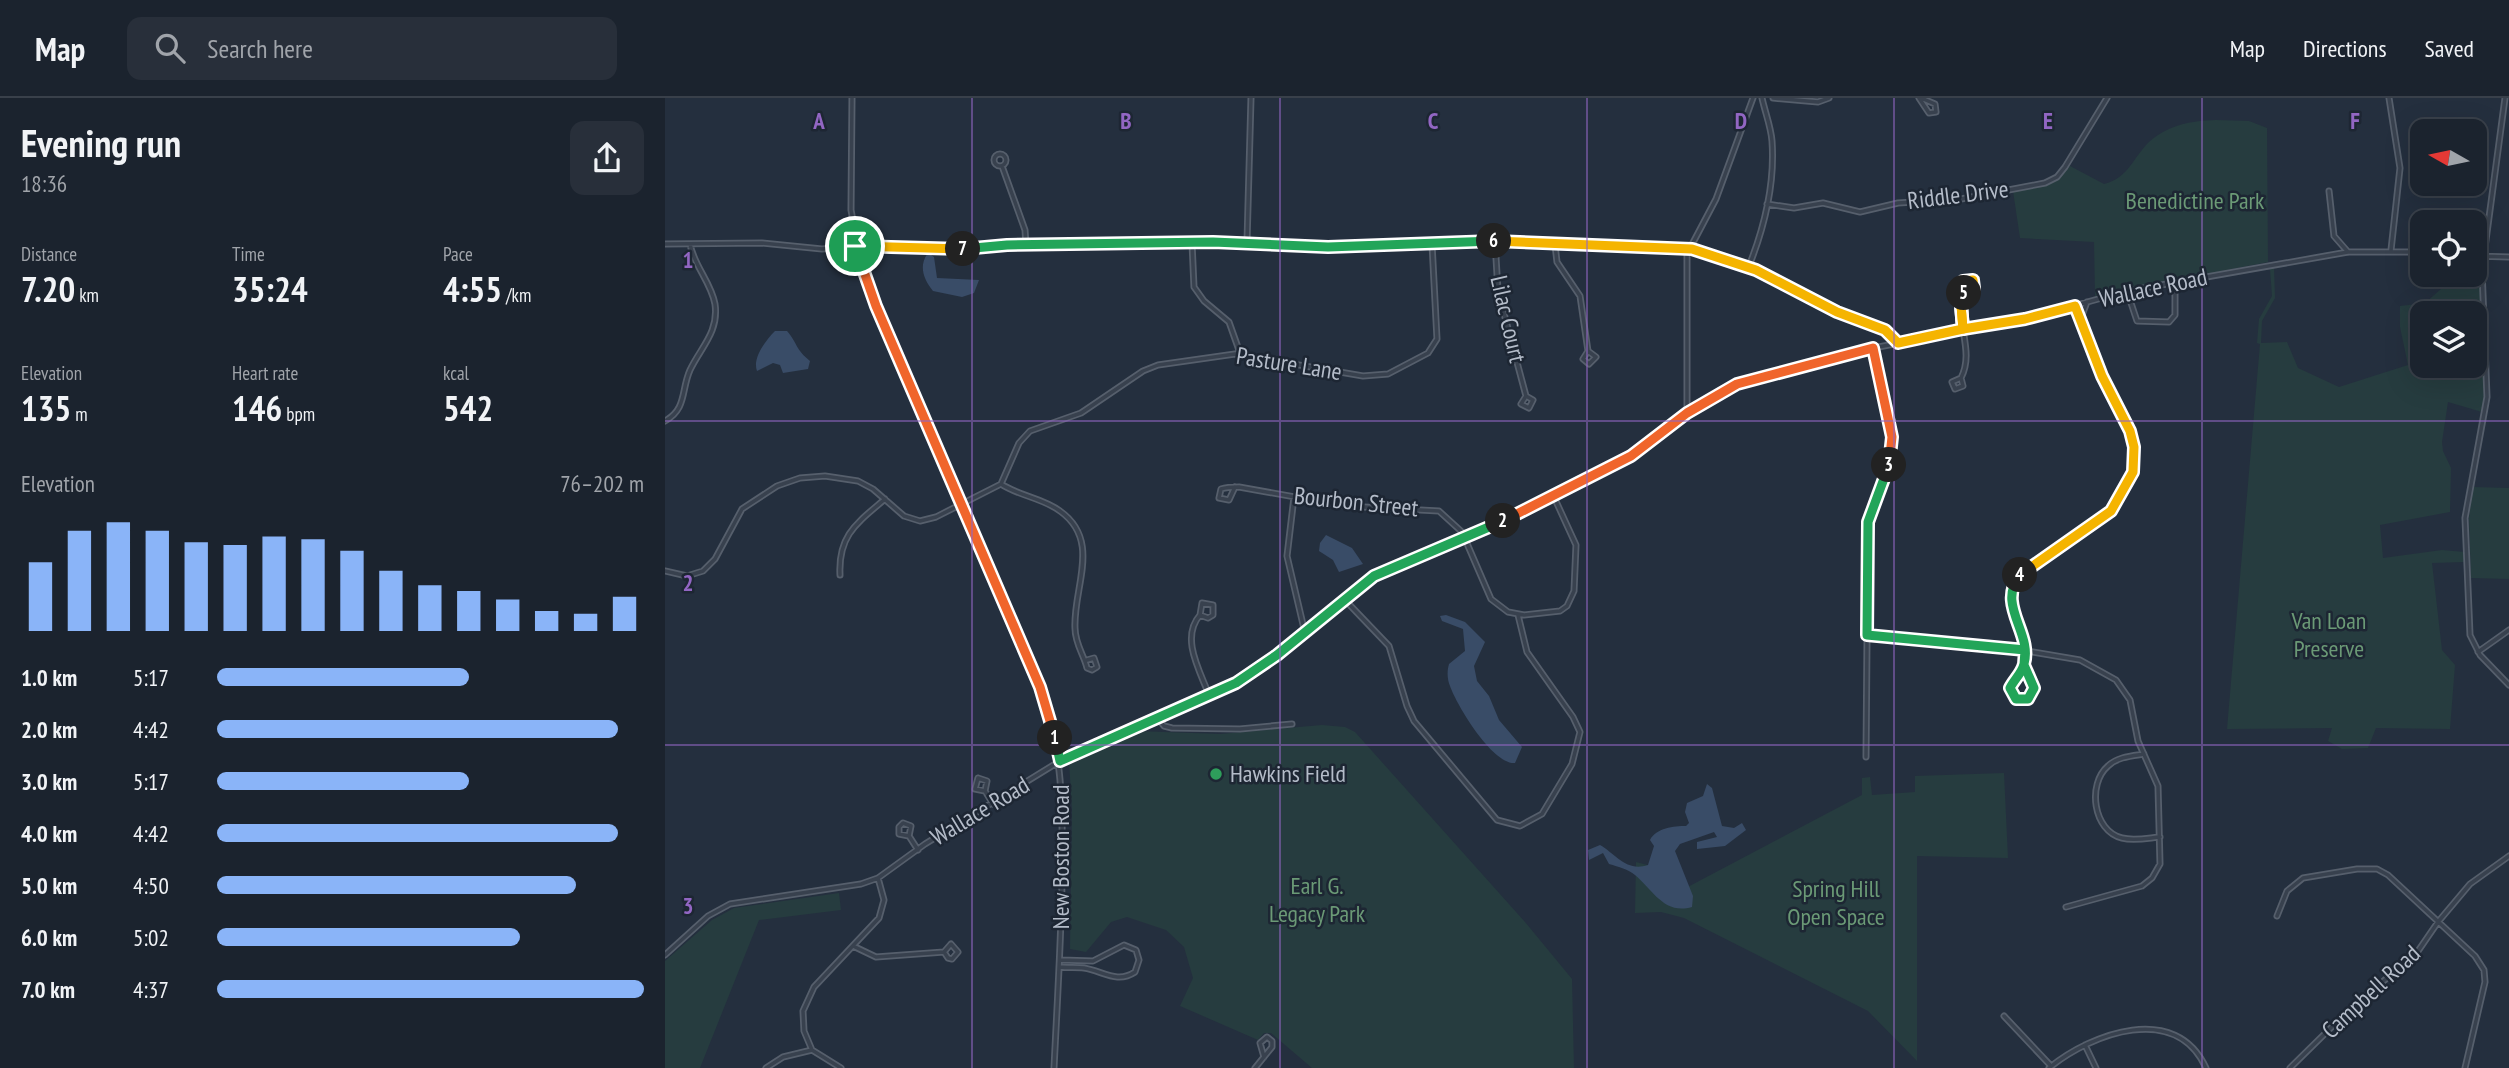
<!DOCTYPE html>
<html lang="en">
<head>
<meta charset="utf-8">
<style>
	body { margin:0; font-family:"PT Sans Narrow",sans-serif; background:#282f3a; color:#f1f3f6; height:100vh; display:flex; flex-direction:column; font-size:26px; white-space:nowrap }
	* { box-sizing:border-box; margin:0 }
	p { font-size:23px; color:#a0a4aa }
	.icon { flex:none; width:38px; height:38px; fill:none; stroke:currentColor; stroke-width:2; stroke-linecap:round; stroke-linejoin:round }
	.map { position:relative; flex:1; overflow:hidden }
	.side { display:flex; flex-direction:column; background:#1b232e; width:665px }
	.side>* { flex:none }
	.needle { width:46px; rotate:279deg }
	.buttons { position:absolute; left:1745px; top:21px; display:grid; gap:14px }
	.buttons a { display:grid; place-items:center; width:77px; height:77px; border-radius:14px; background:#1b232e; box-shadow:0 7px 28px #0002,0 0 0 2px #39404a; font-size:35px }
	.pin { position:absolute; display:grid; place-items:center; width:60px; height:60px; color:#fff; margin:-30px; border:4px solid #fff; border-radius:50%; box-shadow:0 2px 7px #0007 }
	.km { position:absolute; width:35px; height:35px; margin:-18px; border-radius:50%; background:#222; color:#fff; font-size:19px; line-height:35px; text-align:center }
	.round { display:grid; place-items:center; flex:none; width:74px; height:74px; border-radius:14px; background:#282f3a }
	.head { display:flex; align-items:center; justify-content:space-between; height:119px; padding:0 21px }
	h1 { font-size:38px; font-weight:700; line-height:52px }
	.metrics { display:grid; grid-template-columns:repeat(3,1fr); gap:10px; height:119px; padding:7px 21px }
	.metrics div { display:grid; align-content:center }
	.metrics b { font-size:35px; font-weight:700 }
	.metrics small { font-size:19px; font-weight:400 }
	.metrics p { font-size:19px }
	.chart { height:196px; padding:14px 21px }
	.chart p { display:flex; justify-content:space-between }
	.chart svg { width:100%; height:126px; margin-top:7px; stroke:#8ab4f8; stroke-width:6 }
	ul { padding:0 21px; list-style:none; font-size:23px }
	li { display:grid; grid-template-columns:112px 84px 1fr; align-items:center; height:52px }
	li i { height:18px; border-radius:9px; background:#8ab4f8 }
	header { display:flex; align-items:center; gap:42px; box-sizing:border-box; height:98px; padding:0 35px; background:#1b232e; border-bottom:2px solid #39404a }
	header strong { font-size:33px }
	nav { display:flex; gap:38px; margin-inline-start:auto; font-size:24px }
	.search { width:490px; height:63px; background:#282f3a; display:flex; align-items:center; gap:18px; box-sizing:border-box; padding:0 24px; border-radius:14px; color:#a0a4aa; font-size:26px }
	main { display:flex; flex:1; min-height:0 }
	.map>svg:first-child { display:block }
</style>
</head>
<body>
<header>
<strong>Map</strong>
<div class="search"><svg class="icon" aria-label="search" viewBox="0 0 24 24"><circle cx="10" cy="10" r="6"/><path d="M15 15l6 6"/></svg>Search here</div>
<nav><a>Map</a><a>Directions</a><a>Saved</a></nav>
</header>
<main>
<section class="side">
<div class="head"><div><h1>Evening run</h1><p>18:36</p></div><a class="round"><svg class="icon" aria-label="share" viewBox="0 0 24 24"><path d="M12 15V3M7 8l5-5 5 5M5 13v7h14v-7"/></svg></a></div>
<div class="metrics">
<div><p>Distance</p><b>7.20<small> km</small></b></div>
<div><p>Time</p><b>35:24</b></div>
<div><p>Pace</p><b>4:55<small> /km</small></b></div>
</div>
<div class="metrics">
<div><p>Elevation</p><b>135<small> m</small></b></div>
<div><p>Heart rate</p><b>146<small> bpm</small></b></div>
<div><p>kcal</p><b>542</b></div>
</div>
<div class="chart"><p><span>Elevation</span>76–202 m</p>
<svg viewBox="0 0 160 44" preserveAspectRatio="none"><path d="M5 44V20M15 44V9M25 44V6M35 44V9M45 44V13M55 44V14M65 44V11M75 44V12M85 44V16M95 44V23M105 44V28M115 44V30M125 44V33M135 44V37M145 44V38M155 44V32"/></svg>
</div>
<ul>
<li><b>1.0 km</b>5:17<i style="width:59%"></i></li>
<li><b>2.0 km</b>4:42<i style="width:94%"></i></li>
<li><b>3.0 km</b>5:17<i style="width:59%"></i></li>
<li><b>4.0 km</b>4:42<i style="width:94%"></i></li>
<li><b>5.0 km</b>4:50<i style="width:84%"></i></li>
<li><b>6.0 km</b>5:02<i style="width:71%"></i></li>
<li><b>7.0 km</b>4:37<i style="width:100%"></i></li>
</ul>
</section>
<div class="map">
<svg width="1844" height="970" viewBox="0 0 1844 970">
	<rect width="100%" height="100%" fill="#242f3e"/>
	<path fill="#263c3f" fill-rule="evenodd" d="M1551 22 1584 23 1602 30 1603 164 1430 198 1429 144 1355 140 1348 93 1389 84 1405 68 1439 86C1464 80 1468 59 1485 43 1506 26 1526 23 1551 22Z
		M1810 161H1816L1819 302 1817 314 1783 304 1777 344 1778 353 1786 370 1785 414 1715 427 1718 460 1777 452 1800 454 1799 464 1767 465 1777 552 1790 567 1785 631 1711 630 1703 650 1677 651 1663 643 1667 630 1562 631 1595 246 1592 245 1594 221 1607 198 1605 171 1609 170 1610 200 1597 223 1596 245 1622 244 1633 270 1674 289 1743 267 1735 229V208L1760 205 1792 177H1810ZM1757 215H1810V268H1757Z
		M1807 389 1844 390V481L1806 480 1804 420Z
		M657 627 680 629 690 634 860 824 907 881 909 970H647L606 935H599L593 942 515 908 528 880 519 849 501 832 462 819 446 824 421 854 405 851 407 712 404 663 471 633 555 636Z
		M1339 675 1343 760 1252 758V963L1203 913 1019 820 996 814 970 815 971 764 1001 772 1017 792 1197 697V680L1205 679 1207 697 1250 694V678Z
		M174 795 176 812 94 822 35 970H0V863L47 822 69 810Z"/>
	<path fill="#394c67" d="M263 155 269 159 272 180 314 182 309 195 297 199 268 193C259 182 253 168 263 155Z
		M110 233H122C133 246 130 251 145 263L143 271 118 275 115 267 108 265 92 273C87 260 101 242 110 233Z
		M661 437 687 450 698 466 674 474 668 462 654 453 655 445Z
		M781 517 800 524 820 544 809 568 812 583 824 598 834 622 857 649 850 665C828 667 792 608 785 588 782 581 782 573 784 566L800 553 798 531 777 523 775 518Z
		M1042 686 1047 690 1057 728 1069 730 1077 725 1081 732 1060 748 1032 751V744L1052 739 1049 734 1015 746 1010 753 1028 798 1027 809C999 817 988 792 970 777 963 771 954 769 944 766L938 755 924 762 923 752 935 747C952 757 961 774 983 767L989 748 985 742C991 730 1009 728 1021 728L1024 725 1020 714 1022 705 1038 698Z"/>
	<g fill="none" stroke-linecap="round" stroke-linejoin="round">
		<g stroke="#565f6c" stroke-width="7">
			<path id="minor" d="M187 0 186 112 198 177 372 583C399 649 398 714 397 783 396 846 392 908 389 970
				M1108 0 1153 4 1164 0
				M1254 0 1264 15 1271 14 1270 6 1256 0
				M1724 0 1735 70 1726 152
				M1840 0 1817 172 1822 299 1800 420 1805 537 1815 557 1844 587
				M329 62a6 6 0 1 1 12 0a6 6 0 1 1-12 0Z
				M337 68 360 132 361 147
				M1664 93 1669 138 1683 154
				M1102 106 1129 110 1158 105 1195 114 1233 105 1296 101 1380 85 1392 79 1400 69 1442 0
				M830 143 833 193 861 298 856 306 864 310 868 302 861 298
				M582 144 586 0
				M527 145 529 189 539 203 564 224 575 255
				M0 146 97 145 157 151 198 147 259 152 342 147 548 144 663 149 820 143 1011 149 1084 168 1172 214 1220 232 1233 245
				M890 147 892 164 915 198 923 253 918 261 924 266 931 259 923 253
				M1810 158 1844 159
				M1084 168C1099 130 1110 85 1107 43 1106 29 1100 14 1097 0
				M1462 193 1472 223 1504 224 1510 217V185
				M1416 220 1422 204
				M1296 280 1298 288 1290 291 1287 284 1296 280C1311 251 1287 221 1300 192L1297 187 1300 182H1308V192H1300
				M1022 315V156L1051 101 1088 0
				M0 323C22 311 16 292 25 272 36 249 54 234 50 206 46 184 29 168 25 146
				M336 386C354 398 378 400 395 413 437 443 408 489 410 530 410 546 419 557 422 570L427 572 432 569 429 560 422 562
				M570 389 564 402 554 400 556 391C562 389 568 389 574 389L680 408 774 413 797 434 826 501 843 514 859 517 895 513 902 508 909 493 911 447 889 399
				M629 399 622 458 640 535
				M0 473 22 478 38 473 50 461 77 411 112 388 135 380 160 378 193 383 208 391 239 418 255 423 271 419 336 386 354 345 365 333 416 315 478 273 493 267 570 256 698 278 723 276 763 255 772 241 767 146
				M175 477C173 437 192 425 220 401
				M680 502 724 548 742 608 749 623 832 722 855 728 877 716 907 666 915 634 908 619 862 554 853 517
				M535 517 537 505 548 507V517L543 520 535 517C515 540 535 573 544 597
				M1202 537 1350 551 1415 562 1451 582 1465 602 1473 643 1493 688 1495 766 1487 780 1477 788 1401 809
				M1813 554 1844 532
				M1359 567 1368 594 1363 601 1355 602 1348 598 1345 590 1360 561C1359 527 1331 498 1363 469 1389 451 1421 436 1444 415 1494 366 1457 327 1437 278 1427 255 1421 231 1410 208
				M491 618 499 628 507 630 575 631 627 626
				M1479 656C1466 658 1452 659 1443 668 1422 686 1428 733 1457 740 1469 743 1483 740 1495 739
				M1201 659 1203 426 1228 347 1208 250
				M320 693 310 691 313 680 322 683 320 693 328 706
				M244 738 246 728 238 725 234 729V736L244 738 253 752
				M1612 818 1622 793 1638 780 1692 771H1712L1723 777 1810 858 1819 872 1820 884 1800 970
				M188 848 211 859 279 854 283 860 287 861 293 854 286 846 279 854
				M0 857 43 818 65 806 196 786 213 780 260 746 395 663 582 579 709 478 889 399 973 353 1022 315 1072 286 1203 251 1365 220 1462 193 1683 154H1757
				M395 869C403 870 412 869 419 870 438 873 452 886 470 874L474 862 471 852 459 847 428 863 396 862
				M1339 918 1386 968
				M1420 947 1431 970
				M101 970 118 959 147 952
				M176 970 147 952 139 933 138 913 149 889 214 820 219 802 213 780
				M590 970 607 949V943L602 939 595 945 599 959
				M1384 970C1427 935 1511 904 1541 970
				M1625 970 1686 910 1751 856 1773 824 1805 786 1844 758"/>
		</g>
		<use href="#minor" stroke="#38414e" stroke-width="3.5"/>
	</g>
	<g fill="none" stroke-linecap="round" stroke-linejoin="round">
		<g stroke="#fff" stroke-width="14">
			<path id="split-1" d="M190 148 211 208 375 589 390 640"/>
		</g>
		<g stroke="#fff" stroke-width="14">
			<path id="split-2" d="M390 640 395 663 571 585 612 557 709 478 838 423"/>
		</g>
		<g stroke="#fff" stroke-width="14">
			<path id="split-3" d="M838 423 966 358 1022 315 1072 286 1208 250 1227 339 1224 367"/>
		</g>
		<g stroke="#fff" stroke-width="14">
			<path id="split-4" d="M1224 367 1203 424 1202 537 1360 552 1359 567 1369 590 1363 601H1351L1345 590C1349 582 1357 575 1359 566 1368 535 1331 507 1355 477"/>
		</g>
		<g stroke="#fff" stroke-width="14">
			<path id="split-5" d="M1299 195 1298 183 1308 182 1309 190 1300 192 1296 207 1298 231 1360 221 1410 208 1437 278 1465 333 1469 349 1468 374 1446 413 1355 477"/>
		</g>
		<g stroke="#fff" stroke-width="14">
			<path id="split-6" d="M829 143 1027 151 1091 172 1172 214 1220 232 1233 245 1298 231 1296 207 1299 195"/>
		</g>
		<g stroke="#fff" stroke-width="14">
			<path id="split-7" d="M298 151 342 147 548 144 663 149 829 143"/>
		</g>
		<g stroke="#fff" stroke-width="14">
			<path id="split-8" d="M190 148 298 151"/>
		</g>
		<use href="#split-1" stroke="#f0652b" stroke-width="9"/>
		<use href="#split-2" stroke="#22a559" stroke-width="9"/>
		<use href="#split-3" stroke="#f0652b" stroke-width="9"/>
		<use href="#split-4" stroke="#22a559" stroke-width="9"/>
		<use href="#split-5" stroke="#f5b400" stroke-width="9"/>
		<use href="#split-6" stroke="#f5b400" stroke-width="9"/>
		<use href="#split-7" stroke="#22a559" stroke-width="9"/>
		<use href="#split-8" stroke="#f5b400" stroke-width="9"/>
	</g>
	<path fill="none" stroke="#9266c3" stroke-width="2" stroke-opacity="0.55" d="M307 0V970M615 0V970M922 0V970M1229 0V970M1537 0V970M0 323H1844M0 647H1844"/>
	<circle fill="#2e9e5b" stroke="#1d2633" stroke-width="2.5" cx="551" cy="676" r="7"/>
	<g text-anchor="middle" stroke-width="5" stroke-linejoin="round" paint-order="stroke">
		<g font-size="24" fill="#b4bcc9" stroke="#1d2633">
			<text transform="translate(1293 97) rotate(-7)" y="8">Riddle Drive</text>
			<text transform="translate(1488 190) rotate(-12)" y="8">Wallace Road</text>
			<text transform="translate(843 221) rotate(77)" y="8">Lilac Court</text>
			<text transform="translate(624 266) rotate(9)" y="8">Pasture Lane</text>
			<text transform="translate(691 404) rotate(6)" y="8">Bourbon Street</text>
			<text transform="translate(315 713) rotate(-31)" y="8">Wallace Road</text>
			<text transform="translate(396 759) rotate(-90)" y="8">New Boston Road</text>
			<text transform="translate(1706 894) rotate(-43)" y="8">Campbell Road</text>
		</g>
		<g font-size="24" fill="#6b9a76" stroke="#1d2633">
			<text x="1530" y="111">Benedictine Park</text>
			<text x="1664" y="531">Van Loan<tspan x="1664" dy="28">Preserve</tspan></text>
			<text x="652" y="796">Earl G.<tspan x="652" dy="28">Legacy Park</tspan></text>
			<text x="1171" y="799">Spring Hill<tspan x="1171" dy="28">Open Space</tspan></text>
		</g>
		<g font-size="24" fill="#b4bcc9" stroke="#1d2633" text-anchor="start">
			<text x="565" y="684">Hawkins Field</text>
		</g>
	</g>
	<g font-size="23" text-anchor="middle" font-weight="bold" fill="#9266c3" stroke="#1d2633" stroke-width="5" stroke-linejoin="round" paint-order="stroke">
		<text x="154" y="31">A</text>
		<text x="461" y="31">B</text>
		<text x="768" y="31">C</text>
		<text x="1076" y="31">D</text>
		<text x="1383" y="31">E</text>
		<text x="1690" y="31">F</text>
		<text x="23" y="170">1</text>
		<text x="23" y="493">2</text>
		<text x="23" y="816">3</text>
	</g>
</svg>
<div class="buttons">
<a><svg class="needle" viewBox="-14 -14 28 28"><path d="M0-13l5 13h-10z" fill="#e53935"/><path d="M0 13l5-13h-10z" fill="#a0a4aa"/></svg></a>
<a><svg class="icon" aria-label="locate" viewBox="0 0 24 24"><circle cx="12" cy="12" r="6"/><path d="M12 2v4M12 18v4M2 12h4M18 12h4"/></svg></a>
<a><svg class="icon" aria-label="layers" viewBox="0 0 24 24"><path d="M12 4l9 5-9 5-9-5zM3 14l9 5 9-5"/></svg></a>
</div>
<div class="pin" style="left:190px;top:148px;background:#1e9e55"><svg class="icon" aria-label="arrive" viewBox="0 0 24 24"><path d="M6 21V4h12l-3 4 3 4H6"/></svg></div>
<b class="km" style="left:390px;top:640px">1</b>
<b class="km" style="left:838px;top:423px">2</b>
<b class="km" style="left:1224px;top:367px">3</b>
<b class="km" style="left:1355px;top:477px">4</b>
<b class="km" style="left:1299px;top:195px">5</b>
<b class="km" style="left:829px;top:143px">6</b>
<b class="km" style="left:298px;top:151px">7</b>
</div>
</main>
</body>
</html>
